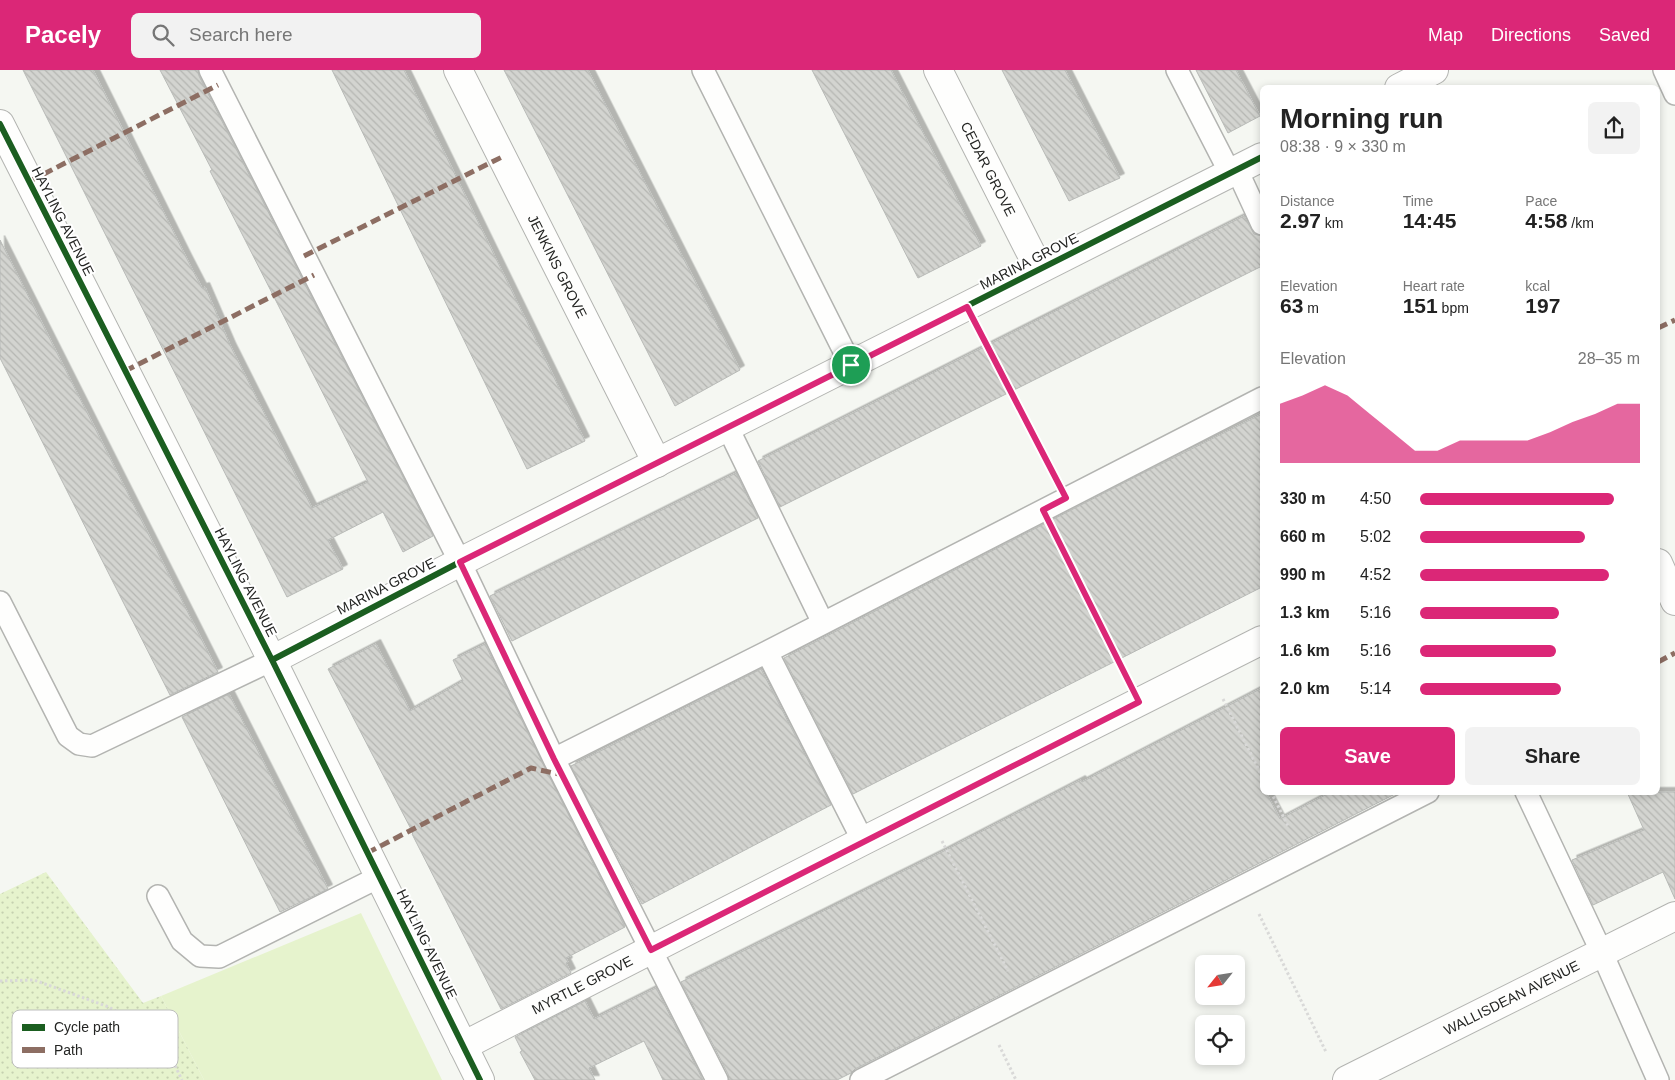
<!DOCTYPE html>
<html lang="en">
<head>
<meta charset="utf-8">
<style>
	body { margin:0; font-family:Arial,sans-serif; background:#f2f2f2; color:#222; height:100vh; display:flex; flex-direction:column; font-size:19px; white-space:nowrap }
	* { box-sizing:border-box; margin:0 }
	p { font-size:16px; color:#767676 }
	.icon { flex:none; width:28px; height:28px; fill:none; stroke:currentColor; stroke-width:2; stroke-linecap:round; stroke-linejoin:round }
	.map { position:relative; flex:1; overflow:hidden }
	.details { position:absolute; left:1260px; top:15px; width:400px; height:710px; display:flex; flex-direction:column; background:#fff; border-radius:8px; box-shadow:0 2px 8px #0003 }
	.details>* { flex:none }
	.needle { width:32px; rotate:240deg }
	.controls { position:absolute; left:1195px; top:885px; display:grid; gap:10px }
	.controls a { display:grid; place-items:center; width:50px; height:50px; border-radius:8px; background:#fff; box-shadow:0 2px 8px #0003; font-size:25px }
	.pin { position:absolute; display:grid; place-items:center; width:42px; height:42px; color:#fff; margin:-21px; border:2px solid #fff; border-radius:50%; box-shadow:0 1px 5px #0007 }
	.round { display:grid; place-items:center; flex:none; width:52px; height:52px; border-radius:8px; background:#f2f2f2 }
	.head { display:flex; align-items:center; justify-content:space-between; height:85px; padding:0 20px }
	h1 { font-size:28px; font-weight:700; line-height:38px }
	.stats { display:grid; grid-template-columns:repeat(3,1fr); gap:8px; height:85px; padding:5px 20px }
	.stats div { display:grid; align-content:center }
	.stats b { font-size:21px; font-weight:700 }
	.stats small { font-size:14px; font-weight:400 }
	.stats p { font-size:14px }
	.chart { height:140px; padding:10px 20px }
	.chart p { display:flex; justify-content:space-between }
	.chart svg { width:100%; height:90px; margin-top:5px; fill:#db2777; opacity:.7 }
	.cta { display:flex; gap:10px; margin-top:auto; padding:10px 20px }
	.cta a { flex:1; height:58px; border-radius:8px; background:#db2777; color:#fff; font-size:20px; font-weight:700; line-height:58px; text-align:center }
	.cta a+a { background:#f2f2f2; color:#222 }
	ul { padding:0 20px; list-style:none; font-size:16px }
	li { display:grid; grid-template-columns:80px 60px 1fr; align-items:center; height:38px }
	li i { height:12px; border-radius:6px; background:#db2777 }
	header { display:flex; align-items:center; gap:30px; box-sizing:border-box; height:70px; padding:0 25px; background:#db2777; color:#fff }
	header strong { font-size:24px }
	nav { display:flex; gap:28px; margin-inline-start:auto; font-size:18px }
	.search { width:350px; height:45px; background:#f2f2f2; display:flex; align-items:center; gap:12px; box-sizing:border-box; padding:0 18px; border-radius:8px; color:#767676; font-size:19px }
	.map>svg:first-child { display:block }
</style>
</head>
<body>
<header>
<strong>Pacely</strong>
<div class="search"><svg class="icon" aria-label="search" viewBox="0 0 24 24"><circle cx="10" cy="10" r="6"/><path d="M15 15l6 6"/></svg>Search here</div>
<nav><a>Map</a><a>Directions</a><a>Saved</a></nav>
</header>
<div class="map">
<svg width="1675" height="1010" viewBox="0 0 1675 1010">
	<defs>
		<pattern id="park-dots" width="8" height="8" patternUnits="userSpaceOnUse" patternTransform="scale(1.25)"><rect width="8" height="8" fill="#e6f3cd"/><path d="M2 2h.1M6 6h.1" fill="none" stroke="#c5d0b0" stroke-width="1.8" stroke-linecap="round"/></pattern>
		<pattern id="building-back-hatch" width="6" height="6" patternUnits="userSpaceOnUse" patternTransform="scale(1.25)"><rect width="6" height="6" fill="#d3d4d0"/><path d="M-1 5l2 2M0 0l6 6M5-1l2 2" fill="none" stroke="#b5b6b2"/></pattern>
		<filter id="shadow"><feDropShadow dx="4.5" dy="-4.5" stdDeviation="0" flood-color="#0004"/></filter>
	</defs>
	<rect width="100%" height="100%" fill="#f5f7f2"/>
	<path fill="#e6f3cd" d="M361 843 442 1010H204L161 926Z"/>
	<path fill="url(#park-dots)" d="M46 802 143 933 161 926 204 1010H0V824Z"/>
	<path fill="url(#building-back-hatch)" stroke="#b8bab7" filter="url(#shadow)" d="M23 0H93L187 189 202 218 205 217 231 277 312 438 368 412 210 101 212 100 160 0H198L199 6 433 466 403 482 383 442 328 470 343 499 287 527Z
		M332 0H404L585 371 527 399Z
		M504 0H588L740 300 675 336Z
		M812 0H891L981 176 918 208Z
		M1002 0H1065L1120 108 1069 131Z
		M1196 0H1236L1260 46 1228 63Z
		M1244 146 1254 164 1262 166V196L780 437 758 391Z
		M0 170 218 602 170 625 0 288Z
		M1262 344V517L853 724 784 588 1143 403Z
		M736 403 758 448 512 571 490 526Z
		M376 574 410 641 463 611 453 590 485 574 543 694 625 857 566 888 568 892 566 893 571 903 501 939 412 764 413 763 328 599Z
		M761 599 831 735 642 834 571 696Z
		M1262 618V722H1266L1280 749 1331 722H1399L855 999 851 1003 837 1010H729L728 1004 681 912 942 782 1081 710 1082 712Z
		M229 624 328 819 280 842 182 647Z
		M1627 722H1675V829L1663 802 1593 835 1572 790 1644 760Z
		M656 918 703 1010H663L644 971 589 998 595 1010H535L520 982 522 981 515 967 585 931 594 949Z"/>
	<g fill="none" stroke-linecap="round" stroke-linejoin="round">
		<g stroke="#b3b4b1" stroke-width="24">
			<path id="service" d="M210 0 460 492 554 689 717 1010
				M703 0 851 295
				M1177 0 1230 103
				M1664 0 1675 24
				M1237 100 1262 154
				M728 358 823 553
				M0 532 68 666 79 674 92 676 272 590
				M767 582 863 771
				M554 689 767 582 1262 328
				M1526 722 1602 883 1658 1010
				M158 826 182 871 200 886 219 887 379 807
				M861 1010 1428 722"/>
		</g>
		<g stroke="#b3b4b1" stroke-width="30">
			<g id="minor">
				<path id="s1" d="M458 0 657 393"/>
				<path id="s2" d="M938 0 1039 199"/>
				<path d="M1399 18 1434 0"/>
				<path d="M0 54 272 590 480 1010"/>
				<path d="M1658 493 1675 531"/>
				<path d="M272 590 460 492 1262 87"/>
				<path id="s3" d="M463 976 863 771 1262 570"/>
				<path id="s4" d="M1347 1010 1675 846"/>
			</g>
		</g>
		<path stroke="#d9d9d8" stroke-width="3" stroke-dasharray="2.5 2.5" stroke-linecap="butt" d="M982 266 1052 401
			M1057 468 1123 601
			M1223 629 1262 706
			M1271 722 1288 756
			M942 771 1008 901
			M1259 844 1326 982
			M0 911 34 910 109 937 163 971 182 1010
			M999 975 1016 1010"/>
		<use href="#service" stroke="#fefefd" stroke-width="21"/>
		<use href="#minor" stroke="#fefefd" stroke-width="28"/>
		<path stroke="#8d6e63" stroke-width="5" stroke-dasharray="10 5" stroke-linecap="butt" d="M30 111 218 15
			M304 186 502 87
			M1658 258 1675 250
			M125 301 314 205
			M1658 592 1675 583
			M367 783 531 698 563 705"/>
		<g stroke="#fff" stroke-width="9">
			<path id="cycleway" d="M0 54 272 590 480 1010
				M272 590 460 492 1262 87"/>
		</g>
		<use href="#cycleway" stroke="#1b5e20" stroke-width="6"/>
	</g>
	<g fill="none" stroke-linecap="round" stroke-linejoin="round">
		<g stroke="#fff" stroke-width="10">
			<path id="route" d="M967 237 1066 428 1043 440 1139 632 651 880 554 689 460 492Z"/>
		</g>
		<use href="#route" stroke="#db2777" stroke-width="6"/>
	</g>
	<g text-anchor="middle" stroke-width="4" stroke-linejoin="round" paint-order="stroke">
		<g font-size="14" fill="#242523" stroke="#fff">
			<text dy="5" stroke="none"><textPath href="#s2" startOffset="111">CEDAR GROVE</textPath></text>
			<text transform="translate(63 151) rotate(63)" y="5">HAYLING AVENUE</text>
			<text transform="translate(1029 191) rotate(-27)" y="5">MARINA GROVE</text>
			<text dy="5" stroke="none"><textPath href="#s1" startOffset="220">JENKINS GROVE</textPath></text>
			<text transform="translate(246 512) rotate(63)" y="5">HAYLING AVENUE</text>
			<text transform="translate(386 516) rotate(-27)" y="5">MARINA GROVE</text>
			<text transform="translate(427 874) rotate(64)" y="5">HAYLING AVENUE</text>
			<text dy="5" stroke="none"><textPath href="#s3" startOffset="134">MYRTLE GROVE</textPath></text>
			<text dy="5" stroke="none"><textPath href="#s4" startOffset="184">WALLISDEAN AVENUE</textPath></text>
		</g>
	</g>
	<rect x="12" y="940" width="166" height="58" rx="8" fill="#fff" stroke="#bdbebd" stroke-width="1"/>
	<rect x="22" y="954" width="23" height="7" fill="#1b5e20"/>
	<rect x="22" y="977" width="23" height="6" fill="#8d6e63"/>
	<g font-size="14" fill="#242523">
		<text x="54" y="962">Cycle path</text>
		<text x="54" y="985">Path</text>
	</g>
</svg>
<div class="controls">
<a><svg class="needle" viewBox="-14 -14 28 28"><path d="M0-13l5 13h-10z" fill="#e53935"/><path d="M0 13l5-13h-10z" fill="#767676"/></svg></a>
<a><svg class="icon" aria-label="locate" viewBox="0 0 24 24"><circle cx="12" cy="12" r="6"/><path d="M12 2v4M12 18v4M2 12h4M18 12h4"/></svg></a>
</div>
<div class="pin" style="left:851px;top:295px;background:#1e9e55"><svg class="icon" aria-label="arrive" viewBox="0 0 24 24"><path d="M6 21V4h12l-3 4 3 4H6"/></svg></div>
<section class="details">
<div class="head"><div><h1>Morning run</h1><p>08:38 · 9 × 330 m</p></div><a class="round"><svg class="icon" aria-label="share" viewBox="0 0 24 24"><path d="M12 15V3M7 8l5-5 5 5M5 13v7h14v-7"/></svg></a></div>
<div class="stats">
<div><p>Distance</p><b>2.97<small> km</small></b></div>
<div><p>Time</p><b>14:45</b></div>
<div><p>Pace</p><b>4:58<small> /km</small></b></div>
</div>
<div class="stats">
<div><p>Elevation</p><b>63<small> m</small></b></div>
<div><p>Heart rate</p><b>151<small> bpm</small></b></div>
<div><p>kcal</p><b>197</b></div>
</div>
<div class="chart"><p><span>Elevation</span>28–35 m</p>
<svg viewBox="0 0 160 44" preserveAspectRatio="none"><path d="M0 44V15L10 11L20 6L30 11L40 20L50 29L60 38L70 38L80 33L90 33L100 33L110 33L120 29L130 24L140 20L150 15L160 15V44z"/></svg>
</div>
<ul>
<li><b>330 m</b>4:50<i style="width:88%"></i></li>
<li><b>660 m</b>5:02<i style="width:75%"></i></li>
<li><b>990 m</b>4:52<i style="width:86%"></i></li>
<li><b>1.3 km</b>5:16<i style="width:63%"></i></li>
<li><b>1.6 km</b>5:16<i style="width:62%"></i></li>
<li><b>2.0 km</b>5:14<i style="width:64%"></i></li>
</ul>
<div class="cta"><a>Save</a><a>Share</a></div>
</section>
</div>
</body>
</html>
